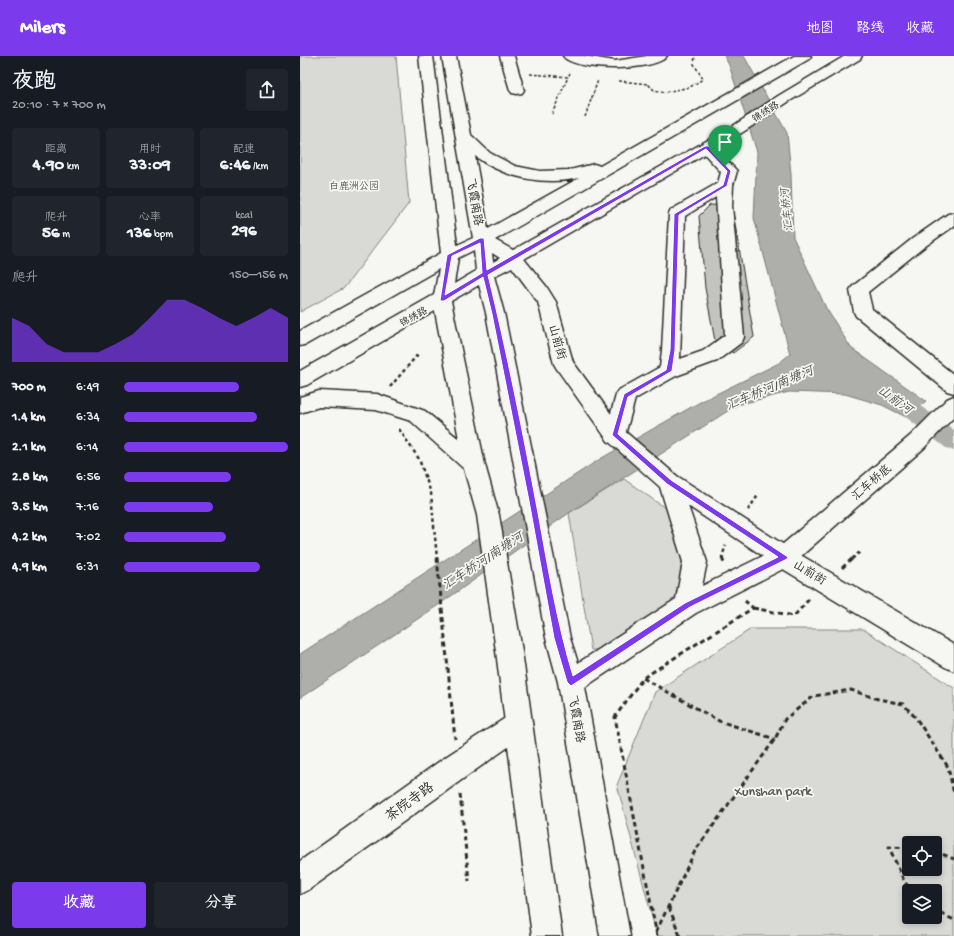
<!DOCTYPE html>
<html lang="zh">
<head>
<meta charset="utf-8">
<style>
	body { margin:0; font-family:"Gochi Hand","LXGW WenKai TC",sans-serif; background:#20242c; color:#f1f3f6; height:100vh; display:flex; flex-direction:column; font-size:15px; white-space:nowrap }
	* { box-sizing:border-box; margin:0 }
	p { font-size:13px; color:#9ea1a6 }
	.icon { flex:none; width:22px; height:22px; fill:none; stroke:currentColor; stroke-width:2; stroke-linecap:round; stroke-linejoin:round }
	.map { position:relative; flex:1; overflow:hidden }
	.drawer { display:flex; flex-direction:column; background:#171b24; width:300px }
	.drawer>* { flex:none }
	.fabs { position:absolute; left:602px; top:780px; display:grid; gap:8px }
	.fabs a { display:grid; place-items:center; width:40px; height:40px; border-radius:4px; background:#171b24; box-shadow:0 2px 6px #0003; font-size:20px }
	.pin { position:absolute; display:grid; place-items:center; width:34px; height:34px; color:#fff; margin:-41px -17px; border-radius:50% 50% 50% 0; rotate:-45deg; box-shadow:0 0 4px #0007 }
	.pin .icon { rotate:45deg }
	.round { display:grid; place-items:center; flex:none; width:42px; height:42px; border-radius:4px; background:#20242c }
	.headline { display:flex; align-items:center; justify-content:space-between; height:68px; padding:0 12px }
	h1 { font-size:22px; font-weight:700; line-height:30px }
	.stats { display:grid; grid-template-columns:repeat(3,1fr); gap:6px; height:68px; padding:4px 12px }
	.stats div { display:grid; align-content:center; border-radius:4px; background:#20242c; text-align:center }
	.stats b { font-size:17px; font-weight:700 }
	.stats small { font-size:11px; font-weight:400 }
	.stats p { font-size:11px }
	.chart { height:112px; padding:8px 12px }
	.chart p { display:flex; justify-content:space-between }
	.chart svg { width:100%; height:72px; margin-top:4px; fill:#7c3aed; opacity:.7 }
	.primary-button { display:flex; gap:8px; margin-top:auto; padding:8px 12px }
	.primary-button a { flex:1; height:46px; border-radius:4px; background:#7c3aed; color:#fff; font-size:16px; font-weight:700; line-height:46px; text-align:center }
	.primary-button a+a { background:#20242c; color:#f1f3f6 }
	ul { padding:0 12px; list-style:none; font-size:13px }
	li { display:grid; grid-template-columns:64px 48px 1fr; align-items:center; height:30px }
	li i { height:10px; border-radius:5px; background:#7c3aed }
	header { display:flex; align-items:center; gap:24px; box-sizing:border-box; height:56px; padding:0 20px; background:#7c3aed; color:#fff }
	header strong { font-size:19px }
	nav { display:flex; gap:22px; margin-inline-start:auto; font-size:14px }
	main { display:flex; flex:1; min-height:0 }
	.map>svg:first-child { display:block }
</style>
</head>
<body>
<header>
<strong>Milers</strong>
<nav><a>地图</a><a>路线</a><a>收藏</a></nav>
</header>
<main>
<section class="drawer">
<div class="headline"><div><h1>夜跑</h1><p>20:10 · 7 × 700 m</p></div><a class="round"><svg class="icon" aria-label="share" viewBox="0 0 24 24"><path d="M12 15V3M7 8l5-5 5 5M5 13v7h14v-7"/></svg></a></div>
<div class="stats">
<div><p>距离</p><b>4.90<small> km</small></b></div>
<div><p>用时</p><b>33:09</b></div>
<div><p>配速</p><b>6:46<small> /km</small></b></div>
</div>
<div class="stats">
<div><p>爬升</p><b>56<small> m</small></b></div>
<div><p>心率</p><b>136<small> bpm</small></b></div>
<div><p>kcal</p><b>296</b></div>
</div>
<div class="chart"><p><span>爬升</span>150–156 m</p>
<svg viewBox="0 0 160 44" preserveAspectRatio="none"><path d="M0 44V17L10 22L20 33L30 38L40 38L50 38L60 33L70 27L80 17L90 6L100 6L110 11L120 17L130 22L140 17L150 11L160 17V44z"/></svg>
</div>
<ul>
<li><b>700 m</b>6:49<i style="width:70%"></i></li>
<li><b>1.4 km</b>6:34<i style="width:81%"></i></li>
<li><b>2.1 km</b>6:14<i style="width:100%"></i></li>
<li><b>2.8 km</b>6:56<i style="width:65%"></i></li>
<li><b>3.5 km</b>7:16<i style="width:54%"></i></li>
<li><b>4.2 km</b>7:02<i style="width:62%"></i></li>
<li><b>4.9 km</b>6:31<i style="width:83%"></i></li>
</ul>
<div class="primary-button"><a>收藏</a><a>分享</a></div>
</section>
<div class="map">
<svg width="654" height="880" viewBox="0 0 654 880">
	<rect width="100%" height="100%" fill="#f6f6f2"/>
	<filter id="ink" filterUnits="userSpaceOnUse"><feTurbulence type="fractalNoise" baseFrequency=".025" numOctaves="2"/><feDisplacementMap in="SourceGraphic" scale="8" xChannelSelector="R" yChannelSelector="G"/><feConvolveMatrix kernelMatrix="1 2 1 2 8 2 1 2 1" color-interpolation-filters="sRGB"/></filter>
	<g filter="url(#ink)">
		<path fill="#d9d9d5" stroke="#828280" fill-rule="evenodd" d="M0 0H96L109 147 44 232 0 256Z
			M324 423 375 459 386 493 384 537 302 594H291L269 457Z
			M451 573H563L654 632V880H357L317 729 355 636ZM609 787H635V813H609ZM609 835H635V861H609Z"/>
		<path fill="#aeaeab" stroke="#7a7a78" d="M424 0H444L487 77 491 118 493 181 526 252 551 292 626 345 606 361 582 349 545 338 489 336 437 349 269 457 137 550 0 642V598L300 403 402 345 479 307 490 298 454 162 457 96 429 9Z"/>
		<g fill="none" stroke-linecap="round" stroke-linejoin="round">
			<path fill="#aeaeab" fill-rule="evenodd" d="M588 329 595 332 654 374V395L646 392 581 342 578 337 581 332Z"/>
		</g>
		<path fill="#c3c3c0" stroke="#2b2b2b" d="M410 149 432 150 454 281 433 297 415 285 405 232 399 160Z"/>
		<g fill="none" stroke-linecap="round" stroke-linejoin="round">
			<g stroke="#2b2b2b" stroke-width="3">
				<path id="minor" d="M200 0H214L224 34 222 37 217 38 212 37 210 34Z
					M263 0H284L315 5 347 0H367C356 16 274 16 263 0Z
					M406 86 411 88 437 115 433 129 432 150 444 281 442 286 417 305 376 320 335 343 325 379 322 385 315 387 308 385 305 379 316 339 319 334 360 311 362 294 369 158 371 154 418 127 421 116 398 91 401 88ZM416 141 425 279 403 295 380 303 385 160Z
					M654 157V170L624 191 568 236 572 253 654 319V337L647 335 556 260 554 256 550 234 553 230 612 183 648 158Z
					M654 340V361L624 392 492 508 484 511 476 508 472 501 476 494 610 380 647 343Z
					M219 655 228 659 232 668 228 677 167 720 10 833 0 838V805L147 700 210 659Z"/>
			</g>
			<g stroke="#2b2b2b" stroke-width="3">
				<path id="major" d="M119 0H133L157 189 173 182 142 0H156L171 79 190 97 215 110 240 115 270 114 294 108 300 110 494 0H511L509 3 195 184 213 194 433 70 478 40 545 0H562L560 3 488 46 443 76 224 203 246 230 256 246 273 306 322 373 377 420 492 494 654 589V615L645 611 483 513 396 557 285 631 330 880H300L258 626 246 582 186 257 179 229 151 245 185 409 199 459 222 595 262 880H232L196 595 177 459 164 413 111 365 76 354 19 351 0 357V341L19 335 77 338 125 355 159 383 135 255 7 329 0 331V315L134 239 139 213 7 288 0 290V275L141 197ZM175 100C203 122 245 130 279 122L188 173ZM174 194 176 215 154 228 158 202ZM192 197 200 202 193 206ZM212 211 238 246 254 308 257 313 308 385 360 431 383 506 376 543 278 607 270 582 204 257 194 220ZM388 450 463 500 402 530 407 506Z"/>
			</g>
			<path stroke="#2b2b2b" stroke-width="1.5" stroke-dasharray="3 2" stroke-linecap="butt" d="M230 18 268 21 270 17
				M319 25 348 28 354 34 366 36 390 31 403 23 394 8 395 0
				M252 58 268 21
				M285 61 298 24"/>
			<path stroke="#2b2b2b" stroke-width="2.5" stroke-dasharray="3.5 3" stroke-linecap="butt" d="M90 331 119 297
				M99 373 119 403 131 437 137 503
				M448 454 459 438
				M423 503 422 501 426 489
				M552 503 561 495"/>
			<path stroke="#2b2b2b" stroke-width="3" stroke-dasharray="5 3.5" stroke-linecap="butt" d="M137 502 155 683
				M422 502 424 507
				M542 512 553 502
				M453 552 494 560 511 541
				M343 622 419 665 475 683
				M160 738 169 825
				M609 792 589 791 605 827 615 835
				M635 795 654 803
				M369 851 380 880
				M635 851 644 859 654 864
				M356 876 395 795 475 683 485 663 514 640 551 634 578 643 603 648 616 662 648 711 654 738
				M357 880 315 661 343 622 453 552 445 545"/>
			<use href="#minor" fill="#f6f6f2" fill-rule="evenodd"/>
			<use href="#major" fill="#f6f6f2" fill-rule="evenodd"/>
		</g>
	</g>
	<path fill="#7c3aed" stroke="#fff" fill-rule="evenodd" d="M405 90H408L431 115 427 130 379 159 375 294 372 315 328 341 318 378 371 424 488 501 487 503 390 551 271 630 267 626 254 582 229 445 192 258 183 221 144 245H140L147 199 180 182H184L187 214ZM406 93 427 115 423 129 374 158 370 294 366 314 324 338 312 379 367 428 478 501 385 547 273 620C257 567 248 512 238 457 223 377 207 297 188 219ZM180 187 182 217 145 239 152 200Z"/>
	<g text-anchor="middle" stroke-width="3.5" stroke-linejoin="round" paint-order="stroke">
		<g font-size="10" fill="#2b2b2b" stroke="#f6f6f2">
			<text transform="translate(465 55) rotate(-33)" y="4">锦绣路</text>
			<text transform="translate(113 260) rotate(-29)" y="4">锦绣路</text>
		</g>
		<g font-size="10" fill="#565656" stroke="#f6f6f2">
			<text x="54" y="133">白鹿洲公园</text>
		</g>
		<g font-size="11" font-style="italic" fill="#525251" stroke="#f6f6f2">
			<text transform="translate(486 154) rotate(-96)" y="4">汇车桥河</text>
		</g>
		<g font-size="12" fill="#2b2b2b" stroke="#f6f6f2">
			<text transform="translate(175 146) rotate(80)" y="4">飞霞南路</text>
			<text transform="translate(258 286) rotate(74)" y="4">山前街</text>
			<text transform="translate(571 426) rotate(-41)" y="4">汇车桥底</text>
			<text transform="translate(510 516) rotate(31)" y="4">山前街</text>
			<text transform="translate(277 663) rotate(80)" y="4">飞霞南路</text>
		</g>
		<g font-size="13" font-style="italic" fill="#525251" stroke="#f6f6f2">
			<text transform="translate(469 331) rotate(-23)" y="5">汇车桥河/南塘河</text>
			<text transform="translate(596 343) rotate(36)" y="5">山前河</text>
			<text transform="translate(182 504) rotate(-33)" y="5">汇车桥河/南塘河</text>
		</g>
		<g font-size="14" fill="#565656" stroke="#f6f6f2">
			<text x="473" y="739">Xunshan park</text>
		</g>
		<g font-size="14" fill="#2b2b2b" stroke="#f6f6f2">
			<text transform="translate(109 745) rotate(-36)" y="5">茶院寺路</text>
		</g>
	</g>
</svg>
<div class="fabs">
<a><svg class="icon" aria-label="locate" viewBox="0 0 24 24"><circle cx="12" cy="12" r="6"/><path d="M12 2v4M12 18v4M2 12h4M18 12h4"/></svg></a>
<a><svg class="icon" aria-label="layers" viewBox="0 0 24 24"><path d="M12 4l9 5-9 5-9-5zM3 14l9 5 9-5"/></svg></a>
</div>
<div class="pin" style="left:425px;top:110px;background:#1e9e55"><svg class="icon" aria-label="arrive" viewBox="0 0 24 24"><path d="M6 21V4h12l-3 4 3 4H6"/></svg></div>
</div>
</main>
</body>
</html>
